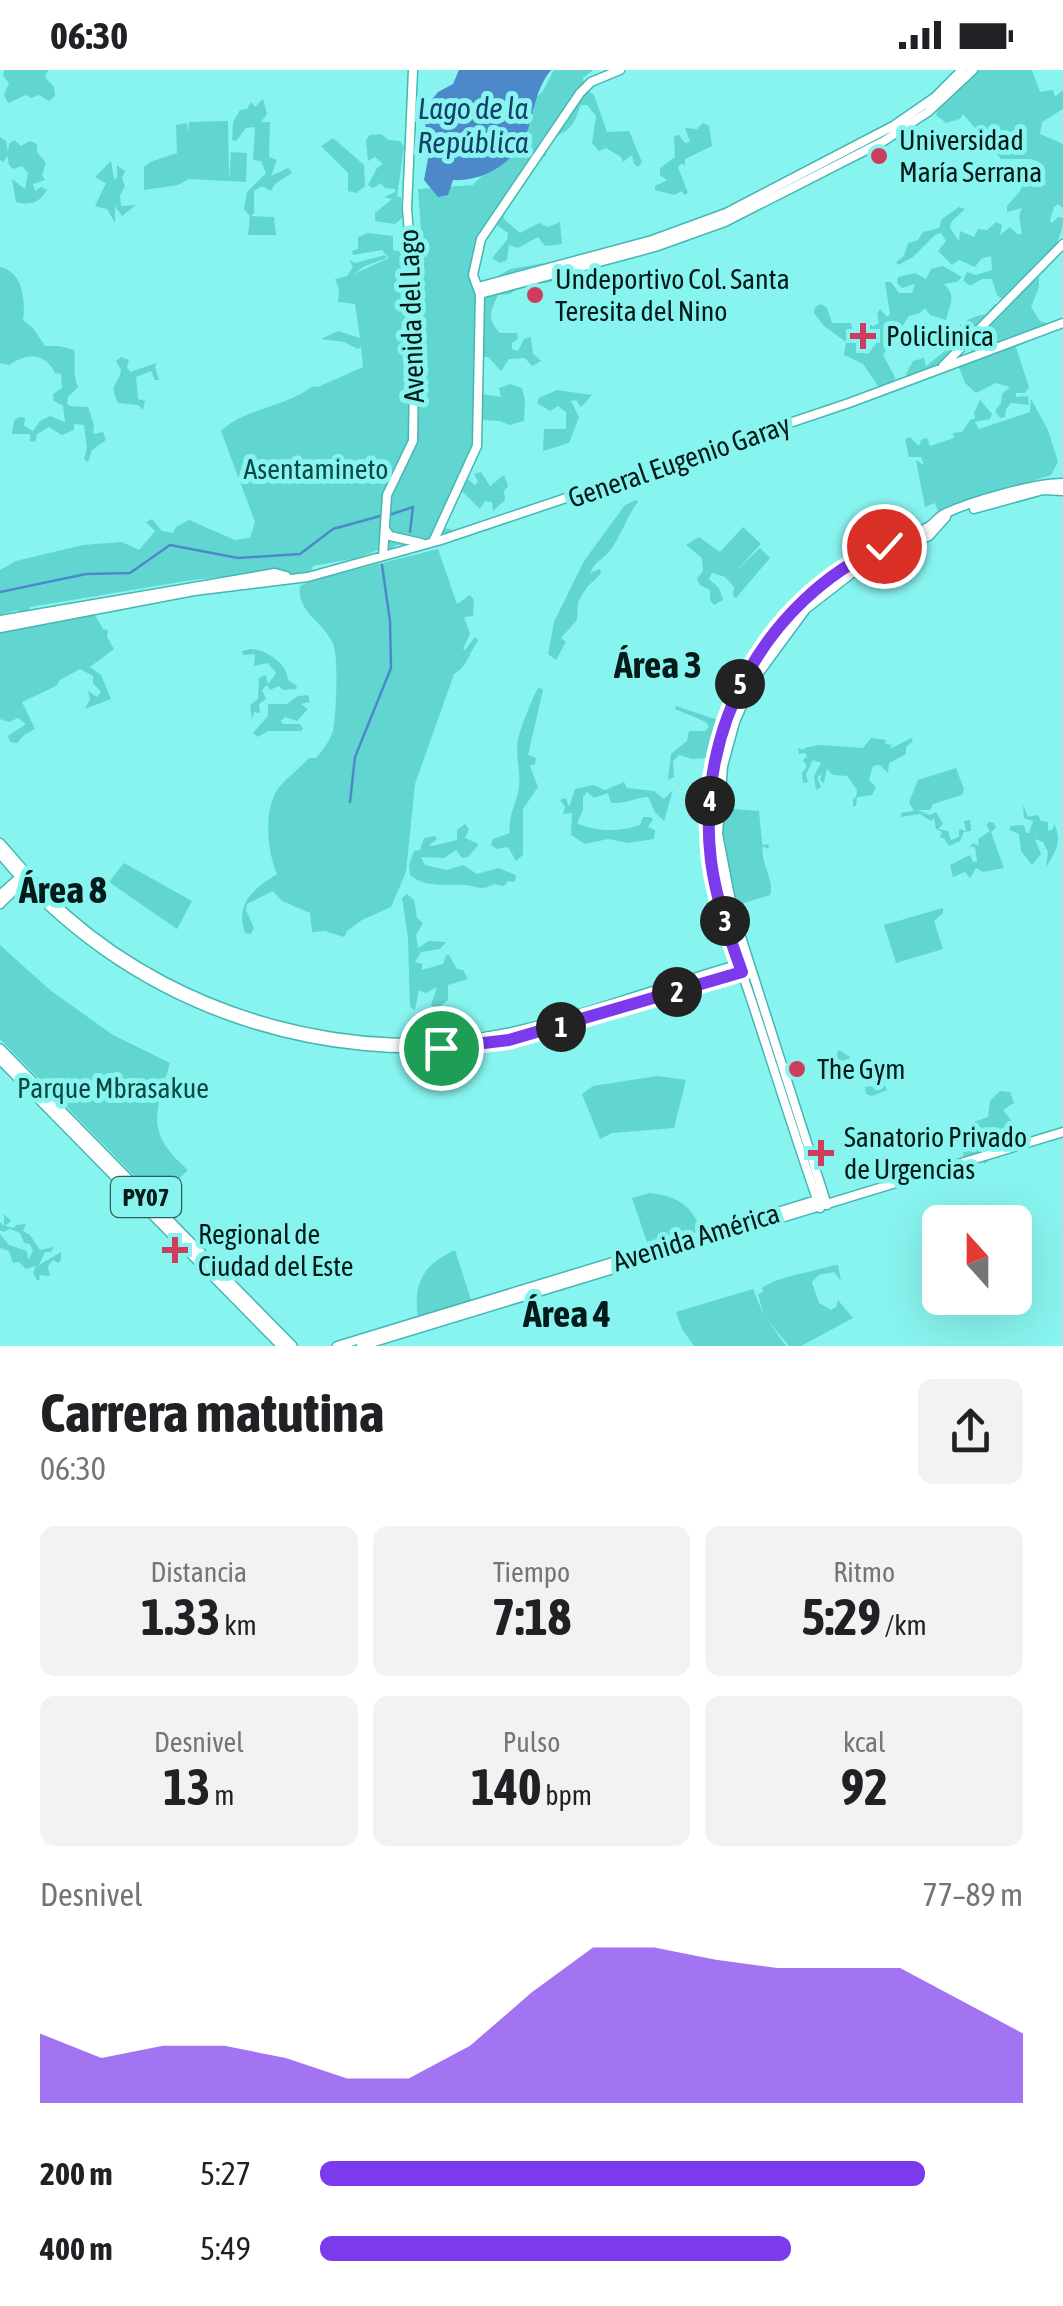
<!DOCTYPE html>
<html lang="es">
<head>
<meta charset="utf-8">
<style>
	body { margin:0; font-family:"Asap Condensed",sans-serif; background:#f2f2f2; color:#202124; height:100vh; display:flex; flex-direction:column; font-size:38px; white-space:nowrap }
	* { box-sizing:border-box; margin:0 }
	p { font-size:32px; color:#757577 }
	.icon { flex:none; width:55px; height:55px; fill:none; stroke:currentColor; stroke-width:2; stroke-linecap:round; stroke-linejoin:round }
	.map { position:relative; height:1276px; overflow:hidden }
	.drawer { display:flex; flex-direction:column; background:#fff; flex:1 }
	.drawer>* { flex:none }
	.needle { width:65px; rotate:339deg }
	.controls { position:absolute; left:922px; top:1135px; display:grid; gap:20px }
	.controls a { display:grid; place-items:center; width:110px; height:110px; border-radius:15px; background:#fff; box-shadow:0 10px 40px #0002; font-size:50px }
	.pin { position:absolute; display:grid; place-items:center; width:85px; height:85px; color:#fff; margin:-42px; border:5px solid #fff; border-radius:50%; box-shadow:0 2px 10px #0007 }
	.km { position:absolute; width:50px; height:50px; margin:-25px; border-radius:50%; background:#222; color:#fff; font-size:28px; line-height:50px; text-align:center }
	.round { display:grid; place-items:center; flex:none; width:105px; height:105px; border-radius:15px; background:#f2f2f2 }
	.head { display:flex; align-items:center; justify-content:space-between; height:170px; padding:0 40px }
	h1 { font-size:55px; font-weight:700; line-height:75px }
	.metrics { display:grid; grid-template-columns:repeat(3,1fr); gap:15px; height:170px; padding:10px 40px }
	.metrics div { display:grid; align-content:center; border-radius:15px; background:#f2f2f2; text-align:center }
	.metrics b { font-size:50px; font-weight:700 }
	.metrics small { font-size:28px; font-weight:400 }
	.metrics p { font-size:28px }
	.chart { height:280px; padding:20px 40px }
	.chart p { display:flex; justify-content:space-between }
	.chart svg { width:100%; height:180px; margin-top:10px; fill:#7c3aed; opacity:.7 }
	ul { padding:0 40px; list-style:none; font-size:32px }
	li { display:grid; grid-template-columns:160px 120px 1fr; align-items:center; height:75px }
	li i { height:25px; border-radius:12px; background:#7c3aed }
	.status { display:flex; justify-content:space-between; align-items:center; height:70px; padding:0 50px; background:#fff; direction:ltr }
	.status svg { height:28px; fill:currentColor }
	.map>svg:first-child { display:block }
</style>
</head>
<body>
<div class="status"><b>06:30</b><svg viewBox="0 0 49 12"><path d="M0 12V9h3v3zM5 12V6h3v6zM10 12V3h3v9zM15 12V0h3v12zM26 1h20v11H26zM47 4h2v5h-2z"/></svg></div>
<div class="map">
<svg width="1063" height="1276" viewBox="0 0 1063 1276">
	<rect width="100%" height="100%" fill="#88f4ef"/>
	<path fill="#61d5d0" d="M4 0H48L45 7 54 17 55 26 49 31 39 25 31 28 26 25 8 33 4 25 9 13 3 6Z
		M554 0H593L583 8 585 19 594 25 607 62 629 61 642 92 638 97 634 94 632 85 623 92 621 87 606 78 599 81 592 73 596 46 587 35H581C578 40 577 47 574 52 565 67 548 63 546 86L539 88 501 140 505 150 520 163 539 153 548 157 560 152 562 174 545 176 538 167 518 178 509 175 507 190 500 193 492 188 507 170 508 163 497 155 476 183V213H486L510 199 551 192 572 203 564 209 545 213 535 211 523 214 510 224 498 225C491 240 486 249 500 263H517L518 269 512 273V279L518 281 524 269 531 267 533 284 541 291 532 296 525 288 509 289 501 301 488 287H482V324L501 327 499 318 510 314 522 318 525 330 524 351 509 355 500 351 481 350 465 407 475 415 478 412 474 404 481 402 490 416 504 405 508 416 504 421 505 430 493 441 492 432 485 431 480 439 459 418 441 458 451 459 454 464 445 474 396 475 391 479 386 477 357 488 313 496 310 503 303 505 278 501 277 507 260 513 221 507 192 510 30 537 27 543 92 540 103 559 108 560 107 567 114 579 90 597 101 605 111 629 85 639 90 629 88 621 97 627 101 622 93 613V606L80 599 60 610 56 616 22 632 35 659 24 665 17 673 10 672 8 666 26 654 18 648 9 652 0 649V552L21 546 17 540 0 545V500L16 491 83 475 122 472 139 480 155 461 146 452 152 449 162 461 173 463 176 457 189 450 235 470 250 468 255 452 221 361C246 337 285 338 313 316L318 317 363 297 361 277 358 279 344 272 321 269 338 261 360 268 355 234 338 232 339 219 335 209 347 206 353 197 349 190 355 193 385 185 387 188 365 196 354 204 389 188 382 180 353 185 352 181 358 179V167L368 163 393 166V180L403 182 422 174 418 119 473 115 508 79 534 40 531 32 543 21Z
		M979 0H1032L1040 22 1053 20 1055 27 1063 20V39L1042 52 1040 64 1063 74V138L1058 134 1054 137 1050 151 1052 153 1058 147 1063 148C1063 182 1027 209 1002 229L997 225 992 209H982L970 216 963 210 967 202 976 205 992 200 991 186 981 189 975 197 959 190 952 195 938 181 946 171 941 163 935 165 913 187 898 195 896 192 904 186 908 173 918 170 923 162 939 158 942 149 959 137 965 139 951 152 950 158 959 171 960 161 974 167 978 159 987 160 996 152 1002 155 1000 165 1010 157 1017 164H1022L1019 146 1022 138 1007 142V136L1020 121 1026 107 1037 102 1039 92 1031 89H1001L963 44 960 49 946 53 936 45 940 35Z
		M263 29 267 44 261 52H270L269 87 277 90 271 106 288 98 292 103 275 114 271 121 262 116 254 121V143L251 146 274 147 276 165H248L250 146 244 139 247 122 266 103 261 91 253 90 255 57 246 58 236 71 232 70 233 52 240 40 247 39 251 32 255 37Z
		M228 51 229 110 231 82 247 83 246 112 189 109 178 115 144 120V97L150 92 177 83 176 55 187 53 188 63 189 52Z
		M703 53 709 56 712 76 685 89V98L683 93 678 97 688 123 684 125 682 121 674 125 655 120V116L667 110 660 105V98L675 87 674 66 679 65 685 73 690 72 685 58 697 59Z
		M381 64 389 70 400 71 404 76 397 127H401L402 148 395 154 375 151V143L392 129 384 127 395 122V119L385 118 381 113 373 118 368 115 377 98 383 94 375 87 368 91 366 70 370 65Z
		M0 67 6 71 8 82 9 74 14 70 21 76 30 71 37 74V82L46 93 42 105 45 110 33 114 35 121 41 117 47 120C40 132 31 136 16 132L12 109 25 119 28 103 22 96 13 99 9 95 7 85 4 92 0 90Z
		M333 68 364 95 365 116 356 123 348 121V103L321 76Z
		M111 91 114 109 117 108V95L125 101 122 108 125 116 120 125 121 136 136 135 122 146 115 136V153L107 139 95 136 106 113 95 107Z
		M943 196 962 207 957 212 944 214C957 227 950 233 946 250L930 245 925 238 920 243 909 246 883 285 895 307 894 314 884 318 878 316 863 294 844 285 846 272 824 256 814 243 815 237 821 234 827 238 832 253H851L855 272 862 283 868 284 880 268V265L867 263V253L873 256 879 253 877 244 880 239 887 247 890 244 885 212H891L899 223H912L915 214 902 218 897 213 898 207 915 203 926 209 931 199Z
		M0 197C22 201 26 229 23 250L33 258 45 276H59L74 280C76 295 72 304 78 317L68 327 67 333 70 336 88 337 94 355 93 364 103 362 106 370 92 380 88 392 84 389 87 378 84 355 74 354V360L62 365 49 357 37 364 35 372 30 371V364H12L14 351 19 347 25 348 24 356 33 361 40 351 50 346 65 352 63 336 54 331 53 324 62 318 61 304 55 303C45 282 26 283 9 295L0 293Z
		M1039 207V217L1031 237 1040 251 1052 255 973 283 968 275 981 266 980 260 937 296 907 310 906 304 913 291 924 288 926 296 958 271 954 261C963 251 974 246 986 244L995 234H1007Z
		M1015 274 1029 317 1025 323H1016V327L1028 326 1029 335 1011 333 1006 339 1005 347 1000 348 995 341 1001 333 1002 324 1010 317 996 313 976 323 965 313 958 295Z
		M121 287 129 290 127 297 130 302 157 293 155 297 159 310H155L151 301 136 307 138 329 145 331 143 340 138 335 118 333C108 311 118 318 121 300L116 291Z
		M557 320 592 325 581 337 576 330 571 331 579 347 569 373 543 381 544 359H566V342L558 336 550 341 537 333 539 328Z
		M1031 329 1048 360 1058 392 1051 405 938 441 935 433 925 437 916 390 924 395 921 387H909L905 369 910 367 919 376 921 370 927 368 930 376 954 368 953 363 962 362 971 349H975L974 343 980 330 992 344 990 349 975 352 979 359 1030 342Z
		M636 430 638 432C627 445 620 470 607 484 600 491 595 492 590 503L600 499 601 504 587 517 578 532 577 550 561 568 566 572 556 590 548 584 554 552 584 491 625 435Z
		M743 457 761 474 735 502 760 478 770 488 736 528 733 526 734 517 725 507 712 503 709 509 719 518 723 530 714 535 710 530V520L700 515 697 509 703 501 702 488 686 475 699 467 720 482Z
		M438 479 457 534 470 525 474 530 473 546 464 547 470 564 463 579 465 580 475 567 478 571C469 583 468 596 454 604L415 714 406 802 391 837 362 850 347 861 344 867 325 861 312 862 310 843 282 831 273 821 247 834 246 840 254 858 251 864 245 863C235 833 253 819 277 804 267 781 262 736 281 715 289 706 300 698 309 688H316C323 680 330 671 333 661 336 646 339 587 333 574 324 551 297 544 300 516L313 510Z
		M251 579C266 580 287 593 288 610L297 616 296 619 283 620 279 616 270 620 267 615 262 620 266 629 259 634 260 643 254 642 252 650 250 635 258 629 259 608 266 605 268 614 276 603 268 593 254 596 255 584 243 585 242 581Z
		M539 617 543 620 528 685 536 688 535 694 530 696 538 717 523 739V785L516 791 508 777 497 779 491 775 493 769 510 763C507 748 517 733 519 717 521 703 515 685 518 669 519 662 535 621 539 617Z
		M308 625 310 632 301 634 308 639 297 651 285 647 281 651 283 654H300L303 659 301 661H268L258 667 253 663 268 646V634H287L298 626Z
		M676 636 730 654 720 687 692 689 679 685 673 691 674 707 668 710 671 684 687 671 689 661H705L709 657 706 652 675 639Z
		M871 668 886 670 885 674 892 675 890 679 911 668 913 671 906 677V684L889 693 888 703 880 695 873 696 869 710 876 717 872 725 857 727 856 736H853V729L856 727 857 720 847 706 833 705 827 699 824 713 820 710 822 703 817 708 821 717 816 720 814 706 821 693 813 690 806 704 808 712 803 713 802 703 807 696 803 690 807 686 805 683 799 684 798 678 804 680 805 678 818 675 863 678Z
		M956 698 964 719 962 725 933 734 930 740H918L930 745 936 742 943 754 938 759 948 761 951 770 959 767V759L966 761 964 751 970 750 971 761 964 762 960 771 949 776 944 768H940L942 762 936 759 934 748 931 751 920 744 901 747V743L914 741 909 732 918 710Z
		M624 712 627 718 654 721 664 729 673 720 664 751 655 742 648 727C637 727 626 734 611 733L608 723 594 728 587 722 583 727V740L577 753C594 762 621 762 640 755L643 747H650L653 749 648 757 655 760 654 769 628 773 608 769 585 774 571 765 572 743 563 744 565 737 560 730 566 728 569 737 575 719 593 715 605 720Z
		M1023 735 1028 747 1038 745 1041 751 1048 752V761L1053 759 1054 754C1063 771 1055 783 1046 797L1048 782 1043 772 1035 769 1041 784 1032 795 1021 781 1019 764 1009 760 1011 756 1024 755 1026 763H1029L1033 751 1024 748Z
		M722 738 759 741 762 772 763 775 769 774 768 779 763 776C759 790 775 810 770 825L734 836 721 771Z
		M989 752 994 753 996 758 991 762 1004 798 983 802 976 798 970 808 965 802 953 807 950 795 970 785 973 792 977 791 975 777H970L973 773 979 776 978 769 990 761 986 755Z
		M465 754 469 759 465 768 479 774 468 787 462 788 456 780 444 788 421 787 425 795 447 800 463 795 477 804 498 798 516 805 515 812 508 811 504 816 494 814C480 822 477 815 463 815 443 814 425 818 410 805L409 795 414 781 420 780 424 768 435 766 437 769 429 775 432 776 457 770V760Z
		M124 793 192 831 177 859 109 812Z
		M407 824 414 830 417 848 423 853 416 865 418 878 429 871 446 872 440 879 421 882 415 892 422 894V900L443 894 446 885H449L457 899 463 900 468 909 448 915V930L435 941 431 935 437 917 426 923 419 920 415 940 410 937 408 868 402 828Z
		M943 838V843L934 851 943 879 896 893 884 855Z
		M0 875 50 920 113 965 170 993C156 1044 144 1062 188 1100L158 1130 0 969Z
		M839 980 850 987 848 994 856 999 861 997 866 987H875L880 992 877 998 887 1020 872 1026 866 1024 865 1017 880 1015 872 999 850 1007 848 1014 839 1010 833 1012 829 1003 839 995 836 985Z
		M657 1006 686 1010 674 1058 612 1063 600 1069 582 1024 593 1016Z
		M1000 1021 1010 1022 1014 1033 1003 1040 1014 1054 1008 1060 1001 1058V1069H1006L1008 1074 1001 1079 999 1089 996 1083 988 1085 990 1089 985 1094 980 1091 970 1093 965 1106 963 1099 969 1091 963 1086 964 1073 969 1071 977 1076 994 1073 993 1061 977 1066 970 1059 974 1052 988 1047 990 1031Z
		M650 1123C677 1126 692 1135 702 1162L694 1179 649 1178 632 1128Z
		M4 1144 11 1151 5 1156 14 1158 16 1155 26 1154 23 1161 30 1165 40 1180 54 1177 51 1182H45L39 1195 61 1182V1190L58 1193 53 1190 48 1196 50 1206 39 1205 40 1210H37L33 1203 36 1196 26 1199 19 1192 13 1193 9 1181 0 1178V1164L9 1175 27 1181 28 1190 33 1181 30 1174 24 1173 20 1163 10 1159 3 1162 0 1160V1152L4 1156Z
		M455 1180 472 1233 418 1249C413 1214 422 1195 455 1180Z
		M835 1195H838L841 1211 834 1202 819 1205 812 1212 819 1233 831 1240 836 1237 838 1230 853 1248 801 1276H789L767 1249 786 1276H694L682 1259 676 1242 753 1219 764 1246 758 1224 763 1222 762 1218C779 1206 813 1202 835 1195Z"/>
	<path fill="#4d89ca" d="M459 0H551C536 19 535 37 528 59 518 91 485 112 453 110L448 125 438 127 424 110 429 83 425 52 429 33 438 22 453 14Z"/>
	<g fill="none" stroke-linecap="round" stroke-linejoin="round">
		<path stroke="#4d89ca" stroke-width="2.5" d="M392 444 413 437 410 462
			M0 522 86 504 130 503 170 475 238 488 300 484 333 459 380 446
			M350 732 355 687 391 598 390 551 382 495"/>
		<g stroke="#46b6b2" stroke-width="11">
			<path id="secondary" d="M478 217 652 170 726 143 893 56 935 27 962 0
				M480 224 655 177 725 152 884 71 928 42 973 0
				M943 296 1063 174
				M974 439 1043 420 1063 421
				M385 459 390 466 421 473
				M433 472 477 376 480 224 473 205 481 169 580 23 591 12 620 0
				M383 486 387 425 413 371 415 241 407 138 413 0
				M0 550 275 503 286 506
				M0 558 194 521 308 507 441 470 849 333 1063 253
				M0 773C22 797 42 824 67 845 183 947 355 995 507 963 586 946 662 916 740 894
				M0 784C122 933 315 1002 504 971 541 965 578 952 614 941 647 931 719 915 745 899
				M0 825 20 807
				M0 834 26 809
				M827 1135 733 842 718 764 723 696 735 652 753 611 806 539 860 497 929 466 946 447
				M820 1138C796 1069 774 999 751 929 736 884 717 838 711 790 694 652 767 528 893 472 905 467 918 463 928 457 935 453 938 446 946 443 972 431 1034 413 1063 413
				M337 1276 820 1129
				M361 1276 1063 1062"/>
		</g>
		<g stroke="#46b6b2" stroke-width="12">
			<path id="primary" d="M0 979 292 1276
				M0 989 282 1276"/>
		</g>
		<use href="#secondary" stroke="#fff" stroke-width="8"/>
		<use href="#primary" stroke="#fff" stroke-width="9"/>
	</g>
	<g fill="none" stroke-linecap="round" stroke-linejoin="round">
		<g stroke="#fff" stroke-width="20">
			<path id="route" d="M441 978 509 970 742 902C729 866 716 829 711 791 695 660 764 531 884 476"/>
		</g>
		<use href="#route" stroke="#7c3aed" stroke-width="12"/>
	</g>
	<g fill="#cd3d5d" stroke="#88f4ef" stroke-width="4">
		<circle cx="879" cy="86" r="10"/>
		<circle cx="535" cy="225" r="10"/>
		<path d="M858 251h10v10h10v10h-10v10h-10v-10h-10v-10h10z"/>
		<circle cx="797" cy="999" r="10"/>
		<path d="M816 1068h10v10h10v10h-10v10h-10v-10h-10v-10h10z"/>
		<path d="M170 1165h10v10h10v10h-10v10h-10v-10h-10v-10h10z"/>
	</g>
	<g text-anchor="middle" stroke-width="10" stroke-linejoin="round" paint-order="stroke">
		<rect fill="#88f4ef" stroke="#2c5c5a" stroke-width="2.5" x="111" y="1107" width="70" height="40" rx="8"/>
		<g font-size="25" font-weight="bold" fill="#041b1a">
			<text x="146" y="1136">PY07</text>
		</g>
		<g font-size="28" fill="#041b1a" stroke="#88f4ef" text-anchor="start">
			<text x="899" y="80">Universidad<tspan x="899" dy="32">María Serrana</tspan></text>
			<text x="555" y="219">Undeportivo Col. Santa<tspan x="555" dy="32">Teresita del Nino</tspan></text>
			<text x="886" y="276">Policlinica</text>
			<text x="817" y="1009">The Gym</text>
			<text x="844" y="1077">Sanatorio Privado<tspan x="844" dy="32">de Urgencias</tspan></text>
			<text x="198" y="1174">Regional de<tspan x="198" dy="32">Ciudad del Este</tspan></text>
		</g>
		<g font-size="28" fill="#041b1a" stroke="#88f4ef">
			<text transform="translate(411 246) rotate(-92)" y="10">Avenida del Lago</text>
			<text transform="translate(679 391) rotate(-19)" y="10">General Eugenio Garay</text>
			<text transform="translate(696 1167) rotate(-17)" y="10">Avenida América</text>
		</g>
		<g font-size="28" fill="#0b4947" stroke="#88f4ef">
			<text x="316" y="409">Asentamineto</text>
			<text x="113" y="1028">Parque Mbrasakue</text>
		</g>
		<g font-size="30" font-style="italic" fill="#15406b" stroke="#88f4ef">
			<text x="473" y="49">Lago de la<tspan x="473" dy="34">República</tspan></text>
		</g>
		<g font-size="38" font-weight="bold" fill="#041b1a" stroke="#88f4ef">
			<text x="658" y="608">Área 3</text>
			<text x="63" y="833">Área 8</text>
			<text x="567" y="1257">Área 4</text>
		</g>
	</g>
</svg>
<div class="controls">
<a><svg class="needle" viewBox="-14 -14 28 28"><path d="M0-13l5 13h-10z" fill="#e53935"/><path d="M0 13l5-13h-10z" fill="#757577"/></svg></a>
</div>
<div class="pin" style="left:441px;top:978px;background:#1e9e55"><svg class="icon" aria-label="arrive" viewBox="0 0 24 24"><path d="M6 21V4h12l-3 4 3 4H6"/></svg></div>
<div class="pin" style="left:884px;top:476px;background:#d93025"><svg class="icon" aria-label="check" viewBox="0 0 24 24"><path d="M5 12l5 5 9-10"/></svg></div>
<b class="km" style="left:561px;top:957px">1</b>
<b class="km" style="left:677px;top:922px">2</b>
<b class="km" style="left:725px;top:851px">3</b>
<b class="km" style="left:710px;top:731px">4</b>
<b class="km" style="left:740px;top:614px">5</b>
</div>
<section class="drawer">
<div class="head"><div><h1>Carrera matutina</h1><p>06:30</p></div><a class="round"><svg class="icon" aria-label="share" viewBox="0 0 24 24"><path d="M12 15V3M7 8l5-5 5 5M5 13v7h14v-7"/></svg></a></div>
<div class="metrics">
<div><p>Distancia</p><b>1.33<small> km</small></b></div>
<div><p>Tiempo</p><b>7:18</b></div>
<div><p>Ritmo</p><b>5:29<small> /km</small></b></div>
</div>
<div class="metrics">
<div><p>Desnivel</p><b>13<small> m</small></b></div>
<div><p>Pulso</p><b>140<small> bpm</small></b></div>
<div><p>kcal</p><b>92</b></div>
</div>
<div class="chart"><p><span>Desnivel</span>77–89 m</p>
<svg viewBox="0 0 160 44" preserveAspectRatio="none"><path d="M0 44V27L10 33L20 30L30 30L40 33L50 38L60 38L70 30L80 17L90 6L100 6L110 9L120 11L130 11L140 11L150 19L160 27V44z"/></svg>
</div>
<ul>
<li><b>200 m</b>5:27<i style="width:86%"></i></li>
<li><b>400 m</b>5:49<i style="width:67%"></i></li>
</ul>
</section>
</body>
</html>
